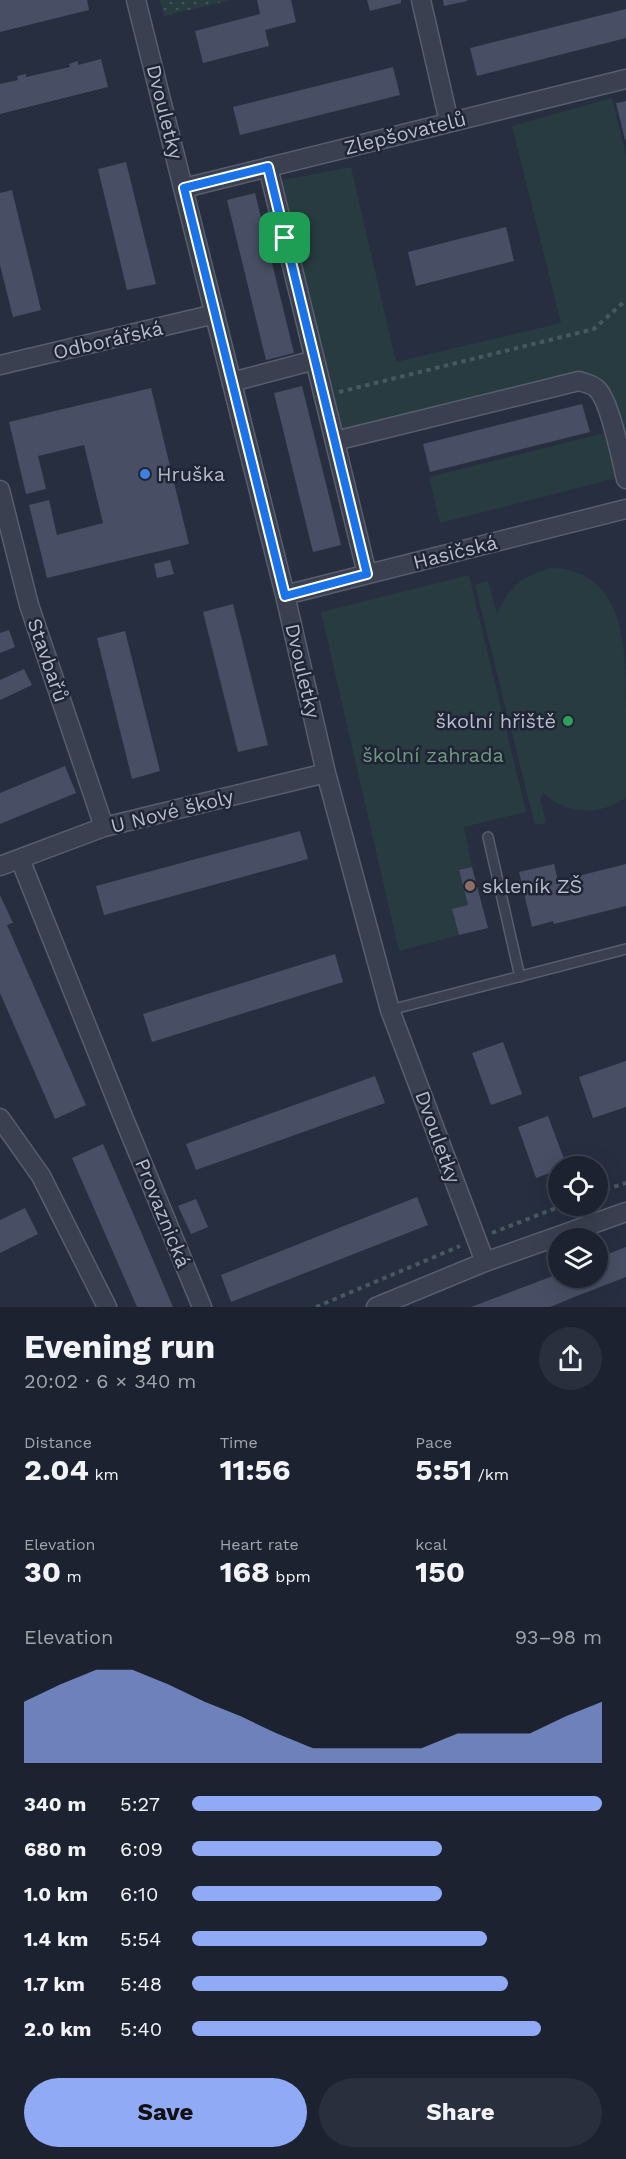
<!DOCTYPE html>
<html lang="en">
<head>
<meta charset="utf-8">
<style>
	body { margin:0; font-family:"Work Sans",sans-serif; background:#292f3c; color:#f1f3f6; height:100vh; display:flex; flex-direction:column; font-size:22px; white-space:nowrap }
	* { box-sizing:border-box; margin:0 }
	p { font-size:20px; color:#a0a4ab }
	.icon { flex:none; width:33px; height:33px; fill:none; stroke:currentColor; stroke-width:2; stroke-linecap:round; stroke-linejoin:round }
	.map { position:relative; height:1307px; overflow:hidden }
	.details { display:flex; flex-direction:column; background:#1c2230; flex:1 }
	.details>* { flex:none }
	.buttons { position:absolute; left:548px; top:1156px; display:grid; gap:12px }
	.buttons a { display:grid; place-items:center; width:60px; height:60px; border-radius:50%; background:#1c2230; box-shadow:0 6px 24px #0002,0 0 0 2px #3a3f4c; font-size:30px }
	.pin { position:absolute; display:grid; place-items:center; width:51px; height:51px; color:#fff; margin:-26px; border-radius:12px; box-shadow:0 3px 9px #0006 }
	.round { display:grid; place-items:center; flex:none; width:63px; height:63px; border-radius:32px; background:#292f3c }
	.head { display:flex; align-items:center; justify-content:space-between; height:102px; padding:0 24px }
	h1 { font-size:33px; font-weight:700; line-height:45px }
	.metrics { display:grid; grid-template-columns:repeat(3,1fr); gap:9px; height:102px; padding:6px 24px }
	.metrics div { display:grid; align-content:center }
	.metrics b { font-size:30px; font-weight:700 }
	.metrics small { font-size:16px; font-weight:400 }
	.metrics p { font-size:16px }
	.chart { height:168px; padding:12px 24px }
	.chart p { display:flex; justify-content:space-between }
	.chart svg { width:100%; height:108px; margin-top:6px; fill:#91aaf5; opacity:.7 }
	.button { display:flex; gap:12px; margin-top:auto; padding:12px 24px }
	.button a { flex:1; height:69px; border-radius:36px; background:#91aaf5; color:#111; font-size:24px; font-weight:700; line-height:69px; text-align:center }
	.button a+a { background:#292f3c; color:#f1f3f6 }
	ul { padding:0 24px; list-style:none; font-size:20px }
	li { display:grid; grid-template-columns:96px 72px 1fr; align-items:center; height:45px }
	li i { height:15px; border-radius:8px; background:#91aaf5 }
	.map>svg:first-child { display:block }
</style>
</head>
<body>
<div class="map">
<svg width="626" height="1307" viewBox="0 0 626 1307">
	<defs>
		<pattern id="park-dots" width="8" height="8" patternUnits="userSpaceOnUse" patternTransform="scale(1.5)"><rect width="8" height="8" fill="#283b41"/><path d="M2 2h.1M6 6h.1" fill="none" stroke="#45555b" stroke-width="1.8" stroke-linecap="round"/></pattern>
	</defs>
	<rect width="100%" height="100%" fill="#262e40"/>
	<path fill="#283b41" d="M612 98 626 155V450C620 423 617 375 581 373L340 432 277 181 351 167 396 362 561 323 512 126Z
		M604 433 617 478 440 523 429 477Z
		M551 568C626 570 626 648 626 706 626 736 626 767 626 798 598 816 568 815 543 793V796L540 797 546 823 535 825 475 585 488 581 497 614C510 586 522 576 551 568Z
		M469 575 526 812 464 827 472 867 459 870 468 905 452 909 459 935 399 951 321 612Z"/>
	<path fill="url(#park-dots)" d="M160 0H231L164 16Z"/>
	<path fill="#484f64" d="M0 0H87L89 10 0 32Z
		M257 0H291L296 22 265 30 269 46 203 63 195 31 260 14Z
		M367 0H401V3L370 11Z
		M443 0H467V1L444 6Z
		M626 9V38L477 76 470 48Z
		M101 59 108 87 0 114V84L18 80 17 76 26 74V77L70 67 69 64 78 61V65Z
		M393 67 400 95 240 135 233 107Z
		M626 101V139L625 140 616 103Z
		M126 162 156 284 127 290 98 169Z
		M12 190 41 310 13 317 0 265V193Z
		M255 193 294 353 266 360 227 200Z
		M506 227 514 261 416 286 408 252Z
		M302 386 341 545 313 552 274 393Z
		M151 388 189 544 47 578 29 505 49 500 57 535 103 523 84 445 38 456 46 489 26 494 9 422Z
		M582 404 590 432 430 472 423 444Z
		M170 560 174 574 157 578 154 564Z
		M233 604 268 745 238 752 203 612Z
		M9 630 15 647 0 653V633Z
		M125 631 160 771 132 779 97 638Z
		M24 669 32 685 0 700V680Z
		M65 766 76 793 0 824V793Z
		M300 831 308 859 104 915 96 886Z
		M554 864 558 881 626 864V906L554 924 553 921 532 927 519 872Z
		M472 867 488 928 459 935 452 909 468 905 459 870Z
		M0 895 13 923 7 925 86 1105 55 1119 0 993Z
		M335 954 343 982 152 1042 143 1014Z
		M503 1042 522 1094 491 1105 472 1053Z
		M626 1061V1107L593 1118 579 1077Z
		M375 1076 385 1103 196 1170 186 1144Z
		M548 1116 567 1167H558V1170L536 1178 518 1127Z
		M103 1144 142 1234 173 1307H137L72 1158Z
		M417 1197 428 1225 231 1302 221 1275Z
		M196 1199 208 1227 191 1234 178 1206Z
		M25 1208 38 1234 0 1253V1220Z
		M626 1247V1277L577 1296 550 1307H471L558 1274V1278H597V1258Z"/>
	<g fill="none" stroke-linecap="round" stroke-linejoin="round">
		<g stroke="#585e6d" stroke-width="12">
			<path id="service" d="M488 837 520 977
				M390 1010 626 949"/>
		</g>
		<g stroke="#585e6d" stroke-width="21">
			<path id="minor" d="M136 0 285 595 326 773 390 1010 485 1262
				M421 0 449 122
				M268 167 367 574
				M184 188 626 79
				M0 365 215 314
				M232 382 315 360
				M335 441 579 381C585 383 592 384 597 389 610 401 621 458 626 479
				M0 490 29 605 104 827
				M285 595 626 509
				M20 859 124 1119 202 1307
				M0 866 104 827 326 773
				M0 1118 41 1176 107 1307
				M376 1307 485 1262 626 1212"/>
		</g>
		<path stroke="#47585e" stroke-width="4" stroke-dasharray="4.5 4.5" stroke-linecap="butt" d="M339 392 594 329 626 300
			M597 1192 626 1183
			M492 1233 561 1206
			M316 1307 460 1246"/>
		<use href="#service" stroke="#3a4050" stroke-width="9"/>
		<use href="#minor" stroke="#3a4050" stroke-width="18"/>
	</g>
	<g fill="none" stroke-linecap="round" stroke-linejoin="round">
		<g stroke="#fff" stroke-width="12">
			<path id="route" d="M268 167 367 574 285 596 184 188Z"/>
		</g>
		<use href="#route" stroke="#1a73e8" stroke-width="8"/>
	</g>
	<circle fill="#3f7fe0" stroke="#1f2535" stroke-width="2" cx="145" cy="474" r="6"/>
	<circle fill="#2e9e5b" stroke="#1f2535" stroke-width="2" cx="568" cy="721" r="6"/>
	<circle fill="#8d6e63" stroke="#1f2535" stroke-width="2" cx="470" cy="886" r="6"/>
	<g text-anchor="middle" stroke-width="5" stroke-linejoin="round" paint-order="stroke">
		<g font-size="20" fill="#b7bcca" stroke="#1f2535">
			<text transform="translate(165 112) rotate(76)" y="7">Dvouletky</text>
			<text transform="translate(405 133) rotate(-14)" y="7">Zlepšovatelů</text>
			<text transform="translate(108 340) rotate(-13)" y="7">Odborářská</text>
			<text transform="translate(455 552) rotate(-14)" y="7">Hasičská</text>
			<text transform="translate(48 660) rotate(71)" y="7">Stavbařů</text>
			<text transform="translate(303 671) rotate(77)" y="7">Dvouletky</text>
			<text transform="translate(172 811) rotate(-14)" y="7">U Nové školy</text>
			<text transform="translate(438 1137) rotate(70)" y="7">Dvouletky</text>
			<text transform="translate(163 1213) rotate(68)" y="7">Provaznická</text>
		</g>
		<g font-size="20" fill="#b7bcca" stroke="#1f2535" text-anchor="start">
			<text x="157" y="481">Hruška</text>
			<text x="556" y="728" text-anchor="end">školní hřiště</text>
			<text x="482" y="893">skleník ZŠ</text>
		</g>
		<g font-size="20" fill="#6f9a7f" stroke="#1f2535">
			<text x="433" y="762">školní zahrada</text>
		</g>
	</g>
</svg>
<div class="buttons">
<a><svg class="icon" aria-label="locate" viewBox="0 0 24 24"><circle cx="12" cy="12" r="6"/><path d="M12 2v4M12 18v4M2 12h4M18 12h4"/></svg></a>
<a><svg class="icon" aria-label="layers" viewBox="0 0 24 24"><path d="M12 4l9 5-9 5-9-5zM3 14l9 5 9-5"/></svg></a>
</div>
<div class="pin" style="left:285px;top:238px;background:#1e9e55"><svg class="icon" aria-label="arrive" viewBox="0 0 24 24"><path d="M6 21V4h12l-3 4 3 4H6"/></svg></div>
</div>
<section class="details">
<div class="head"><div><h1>Evening run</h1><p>20:02 · 6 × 340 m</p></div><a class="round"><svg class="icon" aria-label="share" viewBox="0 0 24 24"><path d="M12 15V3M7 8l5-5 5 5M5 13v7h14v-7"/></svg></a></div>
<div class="metrics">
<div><p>Distance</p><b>2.04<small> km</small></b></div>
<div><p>Time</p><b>11:56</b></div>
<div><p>Pace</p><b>5:51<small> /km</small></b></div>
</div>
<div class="metrics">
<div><p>Elevation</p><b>30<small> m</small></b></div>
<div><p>Heart rate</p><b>168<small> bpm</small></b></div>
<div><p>kcal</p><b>150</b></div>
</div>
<div class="chart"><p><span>Elevation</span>93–98 m</p>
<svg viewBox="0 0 160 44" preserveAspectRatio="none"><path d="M0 44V19L10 12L20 6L30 6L40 12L50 19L60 25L70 32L80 38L90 38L100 38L110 38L120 32L130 32L140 32L150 25L160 19V44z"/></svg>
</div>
<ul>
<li><b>340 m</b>5:27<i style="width:100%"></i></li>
<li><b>680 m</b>6:09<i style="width:61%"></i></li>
<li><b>1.0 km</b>6:10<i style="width:61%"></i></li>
<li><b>1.4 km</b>5:54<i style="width:72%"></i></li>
<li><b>1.7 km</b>5:48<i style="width:77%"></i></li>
<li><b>2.0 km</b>5:40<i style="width:85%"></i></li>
</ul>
<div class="button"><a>Save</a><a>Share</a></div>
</section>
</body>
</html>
